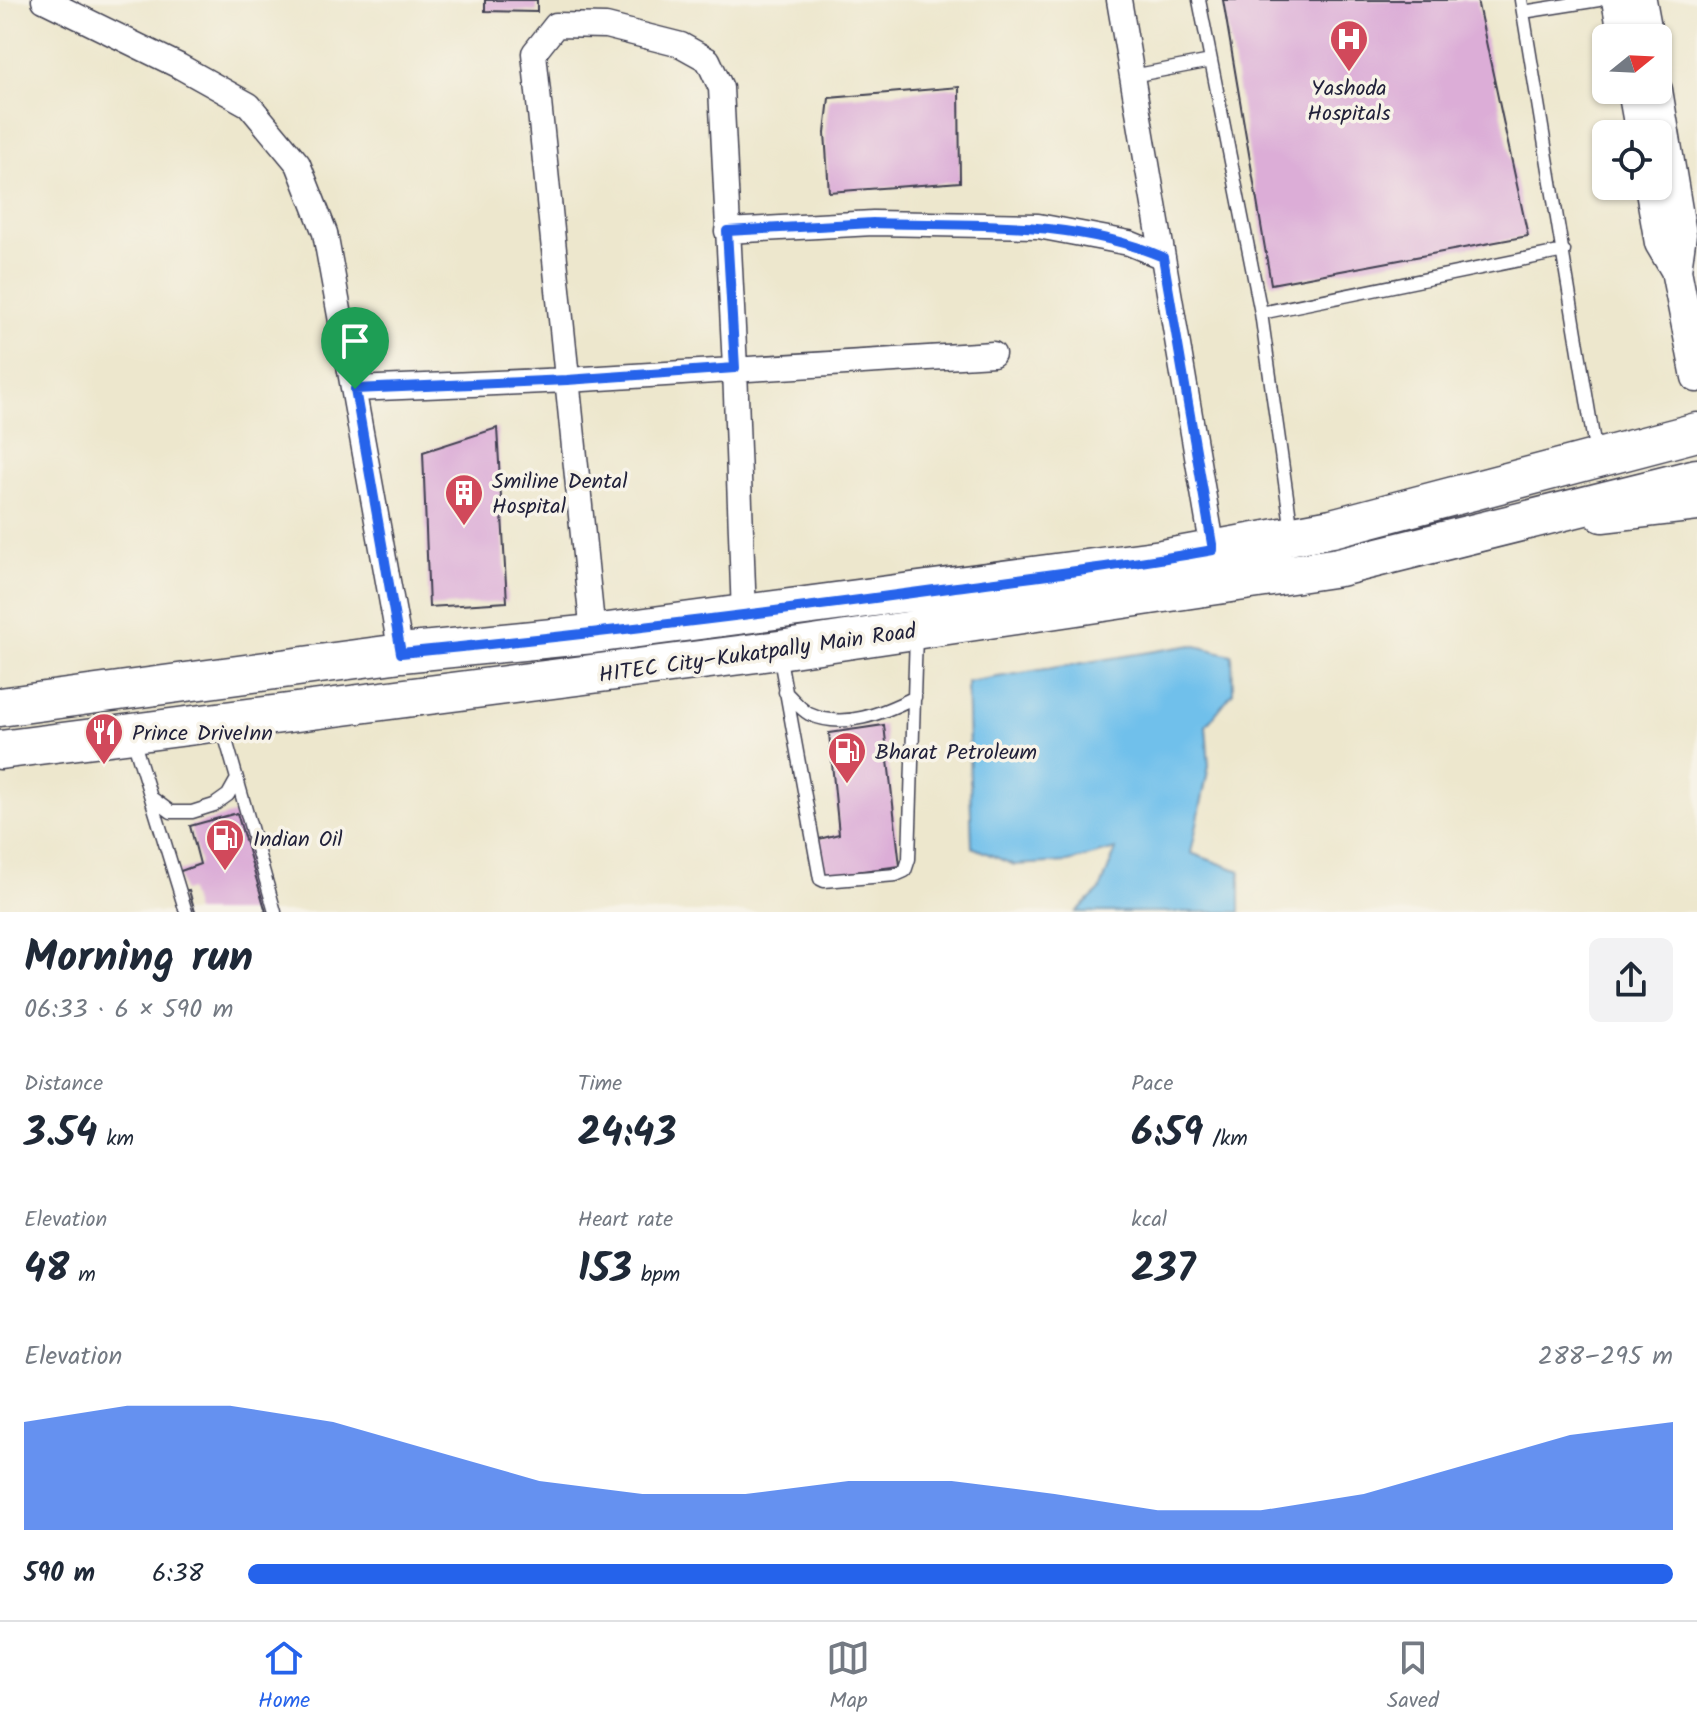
<!DOCTYPE html>
<html lang="en">
<head>
<meta charset="utf-8">
<style>
	body { margin:0; font-family:Kalam,sans-serif; background:#f2f2f3; color:#1f2937; height:100vh; display:flex; flex-direction:column; font-size:30px; white-space:nowrap }
	* { box-sizing:border-box; margin:0 }
	p { font-size:26px; color:#747a83 }
	.icon { flex:none; width:44px; height:44px; fill:none; stroke:currentColor; stroke-width:2; stroke-linecap:round; stroke-linejoin:round }
	.map { position:relative; height:912px; overflow:hidden }
	.side { display:flex; flex-direction:column; background:#fff; flex:1 }
	.side>* { flex:none }
	.needle { width:52px; rotate:72deg }
	.buttons { position:absolute; left:1592px; top:24px; display:grid; gap:16px }
	.buttons a { display:grid; place-items:center; width:80px; height:80px; border-radius:12px; background:#fff; box-shadow:0 2px 6px #0004; font-size:40px }
	.pin { position:absolute; display:grid; place-items:center; width:68px; height:68px; color:#fff; margin:-82px -34px; border-radius:50% 50% 50% 0; rotate:-45deg; box-shadow:0 0 8px #0007 }
	.pin .icon { rotate:45deg }
	.round { display:grid; place-items:center; flex:none; width:84px; height:84px; border-radius:12px; background:#f2f2f3 }
	.overview { display:flex; align-items:center; justify-content:space-between; height:136px; padding:0 24px }
	h1 { font-size:44px; font-weight:700; line-height:60px }
	.metrics { display:grid; grid-template-columns:repeat(3,1fr); gap:12px; height:136px; padding:8px 24px }
	.metrics div { display:grid; align-content:center }
	.metrics b { font-size:40px; font-weight:700 }
	.metrics small { font-size:22px; font-weight:400 }
	.metrics p { font-size:22px }
	.chart { height:224px; padding:16px 24px }
	.chart p { display:flex; justify-content:space-between }
	.chart svg { width:100%; height:144px; margin-top:8px; fill:#2563eb; opacity:.7 }
	ul { padding:0 24px; list-style:none; font-size:26px }
	li { display:grid; grid-template-columns:128px 96px 1fr; align-items:center; height:60px }
	li i { height:20px; border-radius:10px; background:#2563eb }
	.dock { display:flex; justify-content:space-around; align-items:center; height:112px; border-top:2px solid #e0e1e3; background:#fff; font-size:22px; color:#747a83 }
	.dock a { display:grid; justify-items:center; gap:4px }
	.dock .current { color:#2563eb }
	.map>svg:first-child { display:block }
</style>
</head>
<body>
<div class="map">
<svg width="1697" height="912" viewBox="0 0 1697 912">
	<rect width="100%" height="100%" fill="#f7f3e8"/>
	<filter id="ink" filterUnits="userSpaceOnUse"><feTurbulence type="fractalNoise" baseFrequency=".0125" numOctaves="2"/><feDisplacementMap in="SourceGraphic" scale="16" xChannelSelector="R" yChannelSelector="G"/><feConvolveMatrix kernelMatrix="1 2 1 2 8 2 1 2 1" color-interpolation-filters="sRGB"/></filter>
	<filter id="wash" filterUnits="userSpaceOnUse"><feTurbulence type="fractalNoise" baseFrequency=".006" numOctaves="4" result="noise"/><feDisplacementMap in="SourceGraphic" scale="32" xChannelSelector="R" yChannelSelector="G"/><feGaussianBlur stdDeviation="1.8" result="paint"/><feColorMatrix in="noise" values="0 0 0 0 0 0 0 0 0 0 0 0 0 0 0 0 0 1.4 0 .05"/><feComposite in="paint" operator="in"/></filter>
	<g filter="url(#wash)">
		<rect width="100%" height="100%" fill="#ede7cd"/>
		<path fill="#6fc0eb" stroke="#487193" stroke-width="2" d="M1192 645 1232 655 1233 692 1206 726 1209 766 1191 853 1240 871V912H1076L1100 890 1116 849 1068 862 1014 865 972 847 967 682Z"/>
		<g id="blocks">
			<path fill="#dcadd7" d="M485 0H537V12L485 11Z
				M1223 0H1477L1528 236 1271 284Z
				M959 87 960 182 829 192 825 133 829 98Z
				M497 428 507 602 429 607 423 452Z
				M884 725 900 866 824 876 819 839 839 834 829 733Z
				M237 813 266 912H195L189 890 183 891 178 872 200 864 190 826Z"/>
		</g>
	</g>
	<g filter="url(#ink)">
		<use href="#blocks" fill-opacity="0" stroke="#404051" stroke-width="2"/>
		<g fill="none" stroke-linecap="round" stroke-linejoin="round">
			<g stroke="#404051" stroke-width="15">
				<path id="service" d="M1199 0 1261 313 1292 532
					M1521 0 1596 455
					M1523 12 1599 0
					M1132 76 1211 61
					M1261 313 1564 251
					M779 653 820 879 824 881 896 875 905 871 909 859 916 634
					M785 692C793 699 800 709 809 714 844 730 883 713 915 697
					M222 726 275 912
					M133 739 186 912
					M152 798 171 812H192L214 805 228 795 237 779"/>
			</g>
			<g stroke="#404051" stroke-width="27">
				<path id="minor" d="M44 0 179 66 249 105 298 164 325 233 401 653
					M1119 0 1213 550
					M727 231 873 223 1038 226 1129 243 1163 257
					M355 389 567 380 993 354
					M593 634 534 53 556 25 606 26 681 45 708 60 721 88 735 368 744 615"/>
			</g>
			<g stroke="#404051" stroke-width="33">
				<path id="tertiary" d="M1617 0 1624 38
					M1641 0 1648 38
					M1633 90 1641 134
					M1657 90 1681 234 1676 270 1697 377
					M1650 186 1660 243 1676 270"/>
			</g>
			<g stroke="#404051" stroke-width="37">
				<path id="secondary" d="M1602 515 1697 504"/>
			</g>
			<g stroke="#404051" stroke-width="41">
				<path id="primary" d="M0 707 401 653 593 634 1162 559 1332 528 1697 432
					M0 750 779 650 1339 567 1697 478"/>
			</g>
			<use href="#service" stroke="#fff" stroke-width="12"/>
			<use href="#minor" stroke="#fff" stroke-width="24"/>
			<use href="#tertiary" stroke="#fff" stroke-width="30"/>
			<use href="#secondary" stroke="#fff" stroke-width="34"/>
			<use href="#primary" stroke="#fff" stroke-width="38"/>
		</g>
	</g>
	<g fill="none" stroke-linecap="round" stroke-linejoin="round" filter="url(#ink)">
		<g stroke="#fff" stroke-width="16">
			<path id="route" d="M873 223C970 226 1072 218 1163 257L1213 550C1126 566 1037 576 949 588 767 613 584 635 401 653L355 389 567 380 735 368 727 231Z"/>
		</g>
		<use href="#route" stroke="#2563eb" stroke-width="10"/>
	</g>
	<defs>
		<g id="hospital-pin" transform="scale(2)"><path d="M0 17L-7.5 6A9.5 9.5 0 1 1 7.5 6Z" fill="#d1495b" stroke="#f7f3e8"/><path d="M-5-5h3v3.5h4V-5h3V5h-3V1.5h-4V5h-3Z" fill="#fff"/></g>
		<g id="building-pin" transform="scale(2)"><path d="M0 17L-7.5 6A9.5 9.5 0 1 1 7.5 6Z" fill="#d1495b" stroke="#f7f3e8"/><path d="M-4-6H4V6H1V3H-1V6H-4ZM-2.5-4.3h1.7v1.8h-1.7ZM.8-4.3h1.7v1.8H.8ZM-2.5-1h1.7V.8h-1.7ZM.8-1h1.7V.8H.8Z" fill="#fff"/></g>
		<g id="restaurant-pin" transform="scale(2)"><path d="M0 17L-7.5 6A9.5 9.5 0 1 1 7.5 6Z" fill="#d1495b" stroke="#f7f3e8"/><path d="M-5-6h1v4h1v-4h1v4h1v-4h1v5L-1.5 .5V6h-2V.5L-5-1ZM5-6V6H3V1.5H1.5Q1.5-4 5-6Z" fill="#fff"/></g>
		<g id="fuel-pin" transform="scale(2)"><path d="M0 17L-7.5 6A9.5 9.5 0 1 1 7.5 6Z" fill="#d1495b" stroke="#f7f3e8"/><path d="M-5.5-6h7V0h2V4h1.3V-2.5L3-4.5l.8-.8L6-3V5H2.5V1h-1V6h-7ZM-4.2-4.7v3.2H.2V-4.7Z" fill="#fff"/></g>
	</defs>
	<g fill-rule="evenodd">
		<use href="#hospital-pin" x="1349" y="39"/>
		<use href="#building-pin" x="464" y="493"/>
		<use href="#restaurant-pin" x="104" y="732"/>
		<use href="#fuel-pin" x="847" y="751"/>
		<use href="#fuel-pin" x="225" y="838"/>
	</g>
	<g text-anchor="middle" stroke-width="7" stroke-linejoin="round" paint-order="stroke">
		<g font-size="22" fill="#22223b" stroke="#f7f3e8" text-anchor="start">
			<text x="1349" y="95" text-anchor="middle">Yashoda<tspan x="1349" dy="25">Hospitals</tspan></text>
			<text x="492" y="488">Smiline Dental<tspan x="492" dy="25">Hospital</tspan></text>
			<text x="132" y="740">Prince DriveInn</text>
			<text x="875" y="759">Bharat Petroleum</text>
			<text x="253" y="846">Indian Oil</text>
		</g>
		<g font-size="22" fill="#22223b" stroke="#f7f3e8">
			<text transform="translate(757 652) rotate(-8)" y="8">HITEC City–Kukatpally Main Road</text>
		</g>
	</g>
</svg>
<div class="buttons">
<a><svg class="needle" viewBox="-14 -14 28 28"><path d="M0-13l5 13h-10z" fill="#e53935"/><path d="M0 13l5-13h-10z" fill="#747a83"/></svg></a>
<a><svg class="icon" aria-label="locate" viewBox="0 0 24 24"><circle cx="12" cy="12" r="6"/><path d="M12 2v4M12 18v4M2 12h4M18 12h4"/></svg></a>
</div>
<div class="pin" style="left:355px;top:389px;background:#1e9e55"><svg class="icon" aria-label="arrive" viewBox="0 0 24 24"><path d="M6 21V4h12l-3 4 3 4H6"/></svg></div>
</div>
<section class="side">
<div class="overview"><div><h1>Morning run</h1><p>06:33 · 6 × 590 m</p></div><a class="round"><svg class="icon" aria-label="share" viewBox="0 0 24 24"><path d="M12 15V3M7 8l5-5 5 5M5 13v7h14v-7"/></svg></a></div>
<div class="metrics">
<div><p>Distance</p><b>3.54<small> km</small></b></div>
<div><p>Time</p><b>24:43</b></div>
<div><p>Pace</p><b>6:59<small> /km</small></b></div>
</div>
<div class="metrics">
<div><p>Elevation</p><b>48<small> m</small></b></div>
<div><p>Heart rate</p><b>153<small> bpm</small></b></div>
<div><p>kcal</p><b>237</b></div>
</div>
<div class="chart"><p><span>Elevation</span>288–295 m</p>
<svg viewBox="0 0 160 44" preserveAspectRatio="none"><path d="M0 44V11L10 6L20 6L30 11L40 20L50 29L60 33L70 33L80 29L90 29L100 33L110 38L120 38L130 33L140 24L150 15L160 11V44z"/></svg>
</div>
<ul>
<li><b>590 m</b>6:38<i style="width:100%"></i></li>
</ul>
</section>
<nav class="dock">
<a class="current"><svg class="icon" aria-label="home" viewBox="0 0 24 24"><path d="M3 11l9-7 9 7M6 9v11h12V9"/></svg>Home</a>
<a><svg class="icon" aria-label="map" viewBox="0 0 24 24"><path d="M3 6l6-2 6 2 6-2v14l-6 2-6-2-6 2zM9 4v14M15 6v14"/></svg>Map</a>
<a><svg class="icon" aria-label="saved" viewBox="0 0 24 24"><path d="M7 4h10v16l-5-4-5 4z"/></svg>Saved</a>
</nav>
</body>
</html>
